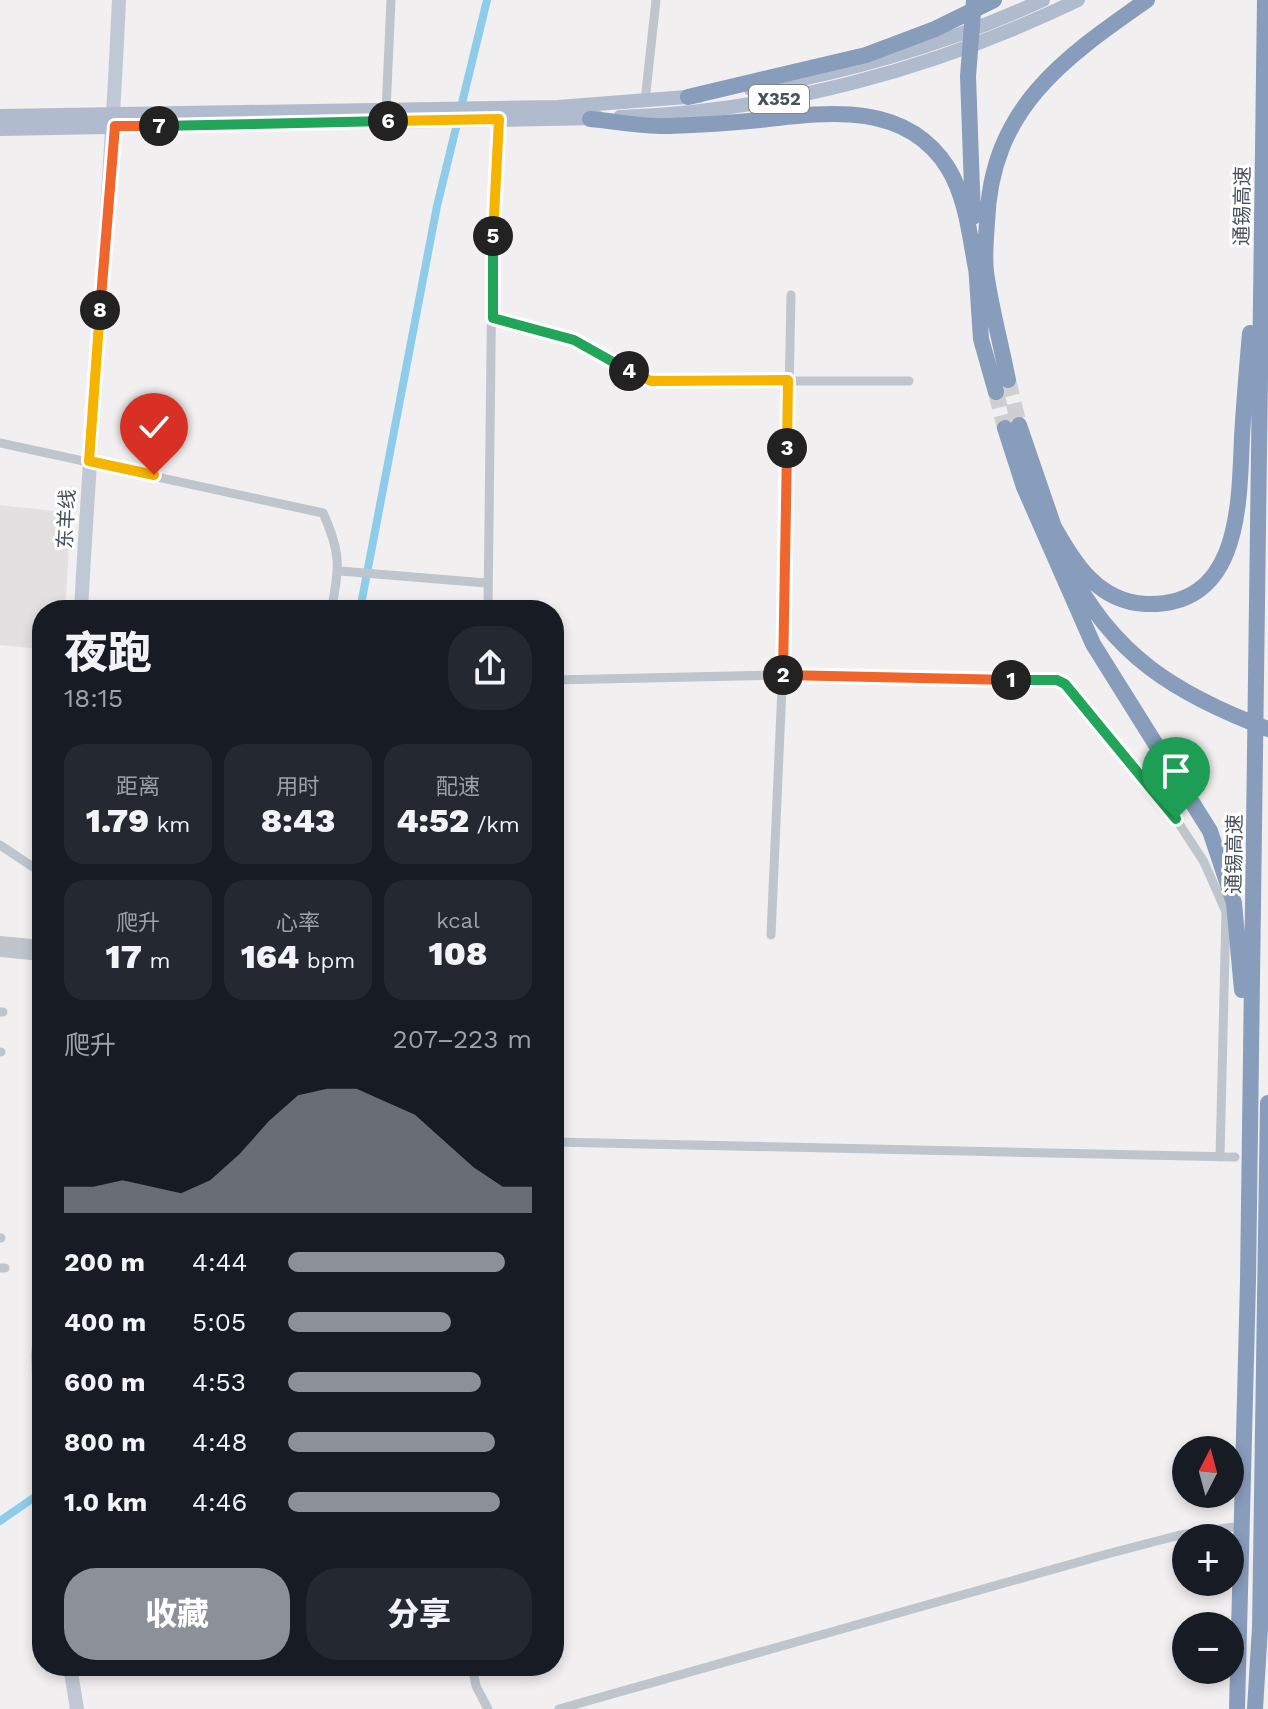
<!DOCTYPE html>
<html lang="zh">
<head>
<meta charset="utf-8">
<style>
	body { margin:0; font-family:"Work Sans","Noto Sans SC",sans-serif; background:#242831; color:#f1f3f6; height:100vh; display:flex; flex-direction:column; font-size:30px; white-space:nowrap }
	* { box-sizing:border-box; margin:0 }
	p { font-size:26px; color:#9ea1a6 }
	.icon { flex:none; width:44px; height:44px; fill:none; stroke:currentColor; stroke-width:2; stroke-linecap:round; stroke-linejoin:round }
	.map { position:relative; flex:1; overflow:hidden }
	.side { position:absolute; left:32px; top:600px; width:532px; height:1076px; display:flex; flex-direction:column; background:#171b24; border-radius:32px; box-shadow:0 4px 12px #0003 }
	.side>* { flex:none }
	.needle { width:52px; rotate:6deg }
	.fabs { position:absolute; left:1172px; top:1436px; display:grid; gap:16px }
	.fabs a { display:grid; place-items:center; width:72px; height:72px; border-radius:50%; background:#171b24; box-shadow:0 4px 12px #0003; font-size:40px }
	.pin { position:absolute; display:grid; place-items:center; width:68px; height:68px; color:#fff; margin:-82px -34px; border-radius:50% 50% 50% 0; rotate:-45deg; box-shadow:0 0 8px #0007 }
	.pin .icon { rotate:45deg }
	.km { position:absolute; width:40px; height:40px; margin:-20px; border-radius:50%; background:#222; color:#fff; font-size:22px; line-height:40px; text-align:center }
	.round { display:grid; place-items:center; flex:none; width:84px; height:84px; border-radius:32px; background:#242831 }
	.head { display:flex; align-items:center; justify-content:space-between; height:136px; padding:0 32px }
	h1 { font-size:44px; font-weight:800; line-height:60px }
	.stats { display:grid; grid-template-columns:repeat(3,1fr); gap:12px; height:136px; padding:8px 32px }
	.stats div { display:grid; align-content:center; border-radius:20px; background:#242831; text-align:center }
	.stats b { font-size:34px; font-weight:800 }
	.stats small { font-size:22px; font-weight:400 }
	.stats p { font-size:22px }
	.chart { height:224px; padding:16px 32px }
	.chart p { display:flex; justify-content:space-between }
	.chart svg { width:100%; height:144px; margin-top:8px; fill:#8c9099; opacity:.7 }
	.primary-button { display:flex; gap:16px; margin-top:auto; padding:16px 32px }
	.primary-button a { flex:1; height:92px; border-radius:32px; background:#8c9099; color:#fff; font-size:32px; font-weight:800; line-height:92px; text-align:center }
	.primary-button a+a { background:#242831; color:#f1f3f6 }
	ul { padding:0 32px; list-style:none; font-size:26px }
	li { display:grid; grid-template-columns:128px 96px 1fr; align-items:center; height:60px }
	li i { height:20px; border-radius:10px; background:#8c9099 }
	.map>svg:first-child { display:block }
</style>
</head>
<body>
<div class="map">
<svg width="1268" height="1709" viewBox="0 0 1268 1709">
	<rect width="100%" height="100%" fill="#f1efef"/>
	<path fill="#e2e0e1" d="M0 505 71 513 65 610H42V649L0 645Z"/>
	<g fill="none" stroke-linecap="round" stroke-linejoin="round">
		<path stroke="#8ecce9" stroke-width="8" d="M360 610 437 206 487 0
			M0 1521 42 1492"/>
		<path stroke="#cfcfd2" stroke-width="16" stroke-dasharray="16 8" stroke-linecap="butt" d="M1008 380 1019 425
			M996 392 1005 428"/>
		<path stroke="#bec5cd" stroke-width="9" d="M645 101 656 0
			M386 111 391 0
			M493 318 574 340 651 381H909
			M0 443 323 513C341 552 340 569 331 610
			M340 571 486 583
			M488 610 492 264 499 119
			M554 680 781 675 1057 680 1065 684 1176 819 1204 862 1226 912 1220 1157
			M0 845 42 873
			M771 935 784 642 791 295
			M0 1012H3
			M0 1052H1
			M554 1142 1235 1157
			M0 1238H1
			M0 1268H5
			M472 1666 476 1686 488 1709
			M559 1709 1107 1554 1180 1535 1233 1527"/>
		<path stroke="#bec5cd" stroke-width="12" d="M0 942 42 946
			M0 951 42 955"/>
		<path stroke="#c0c8d5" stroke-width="14" d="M81 610C92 406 110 204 119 0
			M42 1301 38 1356 42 1447
			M70 1666 77 1709"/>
		<path stroke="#b0bbcd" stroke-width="14" d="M751 89C853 71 950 43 1043 0
			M0 116 558 107 699 96
			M620 117C779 111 935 69 1078 0
			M0 129 599 118"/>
		<path stroke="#889cbc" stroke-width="16" d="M688 97 866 55 935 29 994 0
			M590 119C615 121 643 127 669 126 699 125 730 123 760 120 827 112 906 101 948 168 967 199 970 239 977 274
			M973 217 968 76 974 0
			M976 264 981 339 996 392
			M1008 380C1001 344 991 308 986 272 984 256 986 239 987 223 991 109 1061 60 1147 0
			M1019 425 1056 533
			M1005 428 1024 487 1093 644 1210 831 1234 903 1242 990
			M1053 525C1074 563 1098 602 1146 604 1241 607 1239 504 1242 437 1244 402 1247 368 1250 333
			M1068 566C1112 656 1178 695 1268 729
			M1237 1709 1248 1281 1265 0
			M1255 1709 1260 1628 1268 1103"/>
	</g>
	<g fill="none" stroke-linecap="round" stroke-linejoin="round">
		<g stroke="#fff" stroke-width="16">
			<path id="split-1" d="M1011 680H1057L1065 684 1176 819"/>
		</g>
		<g stroke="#fff" stroke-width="16">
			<path id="split-2" d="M783 675 1011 680"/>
		</g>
		<g stroke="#fff" stroke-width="16">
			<path id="split-3" d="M783 675 787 448"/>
		</g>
		<g stroke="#fff" stroke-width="16">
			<path id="split-4" d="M629 371 651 381 788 380 787 448"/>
		</g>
		<g stroke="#fff" stroke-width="16">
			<path id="split-5" d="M493 236V318L574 340 629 371"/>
		</g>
		<g stroke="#fff" stroke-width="16">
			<path id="split-6" d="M388 121 499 119 493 236"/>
		</g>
		<g stroke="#fff" stroke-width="16">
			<path id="split-7" d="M159 126 388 121"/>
		</g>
		<g stroke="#fff" stroke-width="16">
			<path id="split-8" d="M100 310 115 126H159"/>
		</g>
		<g stroke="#fff" stroke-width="16">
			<path id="split-9" d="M100 310 89 461 154 475"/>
		</g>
		<use href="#split-1" stroke="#22a559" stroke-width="10"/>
		<use href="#split-2" stroke="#f0652b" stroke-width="10"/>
		<use href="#split-3" stroke="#f0652b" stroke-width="10"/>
		<use href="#split-4" stroke="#f5b400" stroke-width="10"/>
		<use href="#split-5" stroke="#22a559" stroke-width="10"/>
		<use href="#split-6" stroke="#f5b400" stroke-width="10"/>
		<use href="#split-7" stroke="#22a559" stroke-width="10"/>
		<use href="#split-8" stroke="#f0652b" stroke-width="10"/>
		<use href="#split-9" stroke="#f5b400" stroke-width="10"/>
	</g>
	<g text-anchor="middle" stroke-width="6" stroke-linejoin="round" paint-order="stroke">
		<rect fill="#fff" stroke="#7f848d" stroke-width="2" x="749" y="85" width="60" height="28" rx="6"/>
		<g font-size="18" font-weight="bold" fill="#48505c">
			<text x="779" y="105">X352</text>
		</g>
		<g font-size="20" fill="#48505c" stroke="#fff">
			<text transform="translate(1242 206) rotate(-89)" y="7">通锡高速</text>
			<text transform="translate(66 519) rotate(-87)" y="7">东羊线</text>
			<text transform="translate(1234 854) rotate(-89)" y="7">通锡高速</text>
		</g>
	</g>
</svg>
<div class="fabs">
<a><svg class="needle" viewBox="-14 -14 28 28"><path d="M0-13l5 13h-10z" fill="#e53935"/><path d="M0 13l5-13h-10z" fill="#9ea1a6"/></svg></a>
<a>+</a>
<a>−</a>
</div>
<div class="pin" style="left:1176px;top:819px;background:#1e9e55"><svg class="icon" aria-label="arrive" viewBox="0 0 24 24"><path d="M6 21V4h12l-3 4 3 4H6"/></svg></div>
<div class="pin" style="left:154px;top:475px;background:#d93025"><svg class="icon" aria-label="check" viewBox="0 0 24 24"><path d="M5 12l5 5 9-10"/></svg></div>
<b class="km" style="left:1011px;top:680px">1</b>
<b class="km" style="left:783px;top:675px">2</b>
<b class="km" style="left:787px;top:448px">3</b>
<b class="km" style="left:629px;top:371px">4</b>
<b class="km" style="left:493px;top:236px">5</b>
<b class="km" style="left:388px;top:121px">6</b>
<b class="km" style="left:159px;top:126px">7</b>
<b class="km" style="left:100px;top:310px">8</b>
<section class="side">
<div class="head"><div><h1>夜跑</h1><p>18:15</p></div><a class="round"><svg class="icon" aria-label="share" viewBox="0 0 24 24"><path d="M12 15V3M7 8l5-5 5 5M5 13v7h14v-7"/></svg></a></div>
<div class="stats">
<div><p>距离</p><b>1.79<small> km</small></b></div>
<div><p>用时</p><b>8:43</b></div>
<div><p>配速</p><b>4:52<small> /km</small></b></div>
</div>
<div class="stats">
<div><p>爬升</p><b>17<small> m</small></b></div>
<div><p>心率</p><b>164<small> bpm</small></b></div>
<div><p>kcal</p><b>108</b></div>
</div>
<div class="chart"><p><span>爬升</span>207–223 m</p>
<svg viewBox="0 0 160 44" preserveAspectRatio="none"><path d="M0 44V36L10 36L20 34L30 36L40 38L50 34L60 26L70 16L80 8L90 6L100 6L110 10L120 14L130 22L140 30L150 36L160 36V44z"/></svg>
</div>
<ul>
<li><b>200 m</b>4:44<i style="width:89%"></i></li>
<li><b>400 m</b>5:05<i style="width:67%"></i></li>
<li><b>600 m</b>4:53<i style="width:79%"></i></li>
<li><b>800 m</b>4:48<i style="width:85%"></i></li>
<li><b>1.0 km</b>4:46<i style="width:87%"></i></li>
</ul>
<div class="primary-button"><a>收藏</a><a>分享</a></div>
</section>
</div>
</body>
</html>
